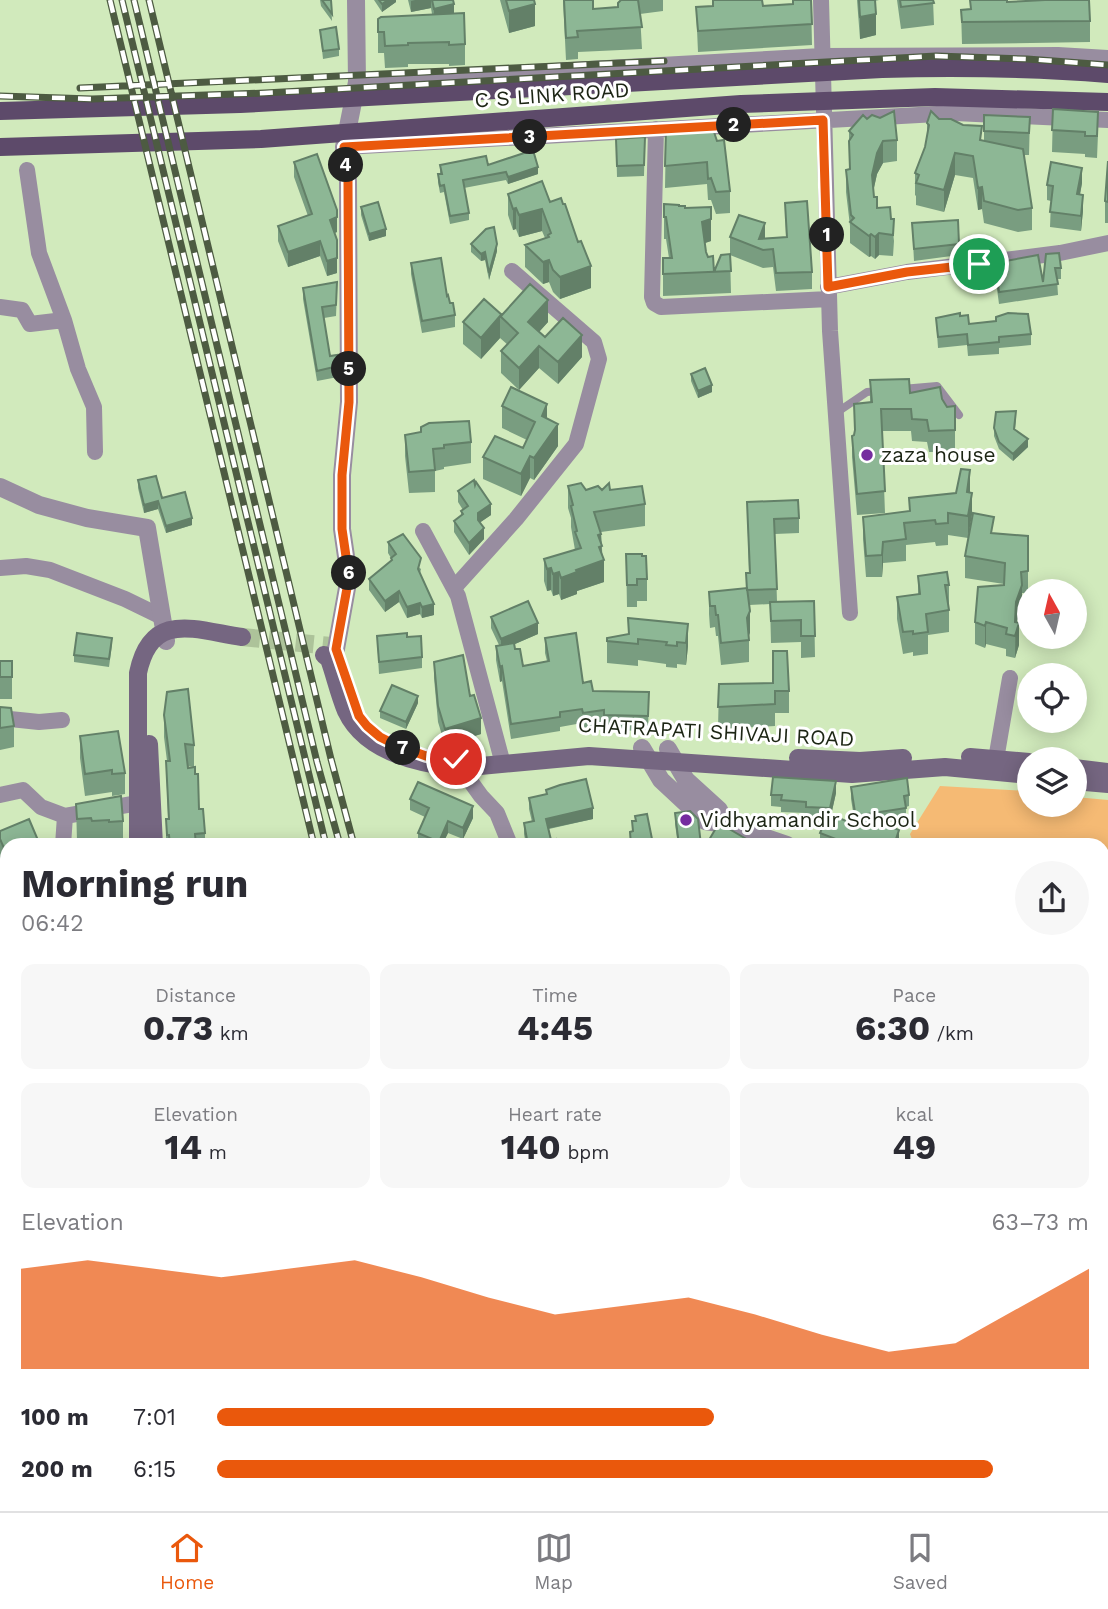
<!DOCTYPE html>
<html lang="en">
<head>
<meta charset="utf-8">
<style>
	body { margin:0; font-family:"Work Sans",sans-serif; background:#f7f7f7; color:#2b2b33; height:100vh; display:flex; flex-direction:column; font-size:26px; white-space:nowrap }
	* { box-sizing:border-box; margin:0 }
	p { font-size:23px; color:#7c7c81 }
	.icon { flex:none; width:38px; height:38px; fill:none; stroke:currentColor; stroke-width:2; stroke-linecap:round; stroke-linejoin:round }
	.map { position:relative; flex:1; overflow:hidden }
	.drawer { position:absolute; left:0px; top:838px; width:1110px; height:674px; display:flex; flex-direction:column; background:#fff; border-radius:21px 21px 0 0; box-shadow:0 4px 18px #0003 }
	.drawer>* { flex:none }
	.needle { width:46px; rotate:352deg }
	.tools { position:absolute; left:1017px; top:579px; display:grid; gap:14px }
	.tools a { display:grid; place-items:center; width:70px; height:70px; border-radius:50%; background:#fff; box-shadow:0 4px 18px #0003; font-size:35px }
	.pin { position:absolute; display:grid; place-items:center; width:60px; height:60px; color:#fff; margin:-30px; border:4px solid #fff; border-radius:50%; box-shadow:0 2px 7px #0007 }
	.km { position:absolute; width:35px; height:35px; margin:-18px; border-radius:50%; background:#222; color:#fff; font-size:19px; line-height:35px; text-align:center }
	.round { display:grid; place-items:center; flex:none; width:74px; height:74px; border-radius:37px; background:#f7f7f7 }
	.overview { display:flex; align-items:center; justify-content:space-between; height:119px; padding:0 21px }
	h1 { font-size:38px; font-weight:700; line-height:52px }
	.metrics { display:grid; grid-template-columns:repeat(3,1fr); gap:10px; height:119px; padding:7px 21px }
	.metrics div { display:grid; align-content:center; border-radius:14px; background:#f7f7f7; text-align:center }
	.metrics b { font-size:35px; font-weight:700 }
	.metrics small { font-size:19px; font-weight:400 }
	.metrics p { font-size:19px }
	.chart { height:196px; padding:14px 21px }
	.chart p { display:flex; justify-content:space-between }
	.chart svg { width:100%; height:126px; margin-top:7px; fill:#ea580c; opacity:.7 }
	ul { padding:0 21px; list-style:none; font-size:23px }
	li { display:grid; grid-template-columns:112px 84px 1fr; align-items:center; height:52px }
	li i { height:18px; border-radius:9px; background:#ea580c }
	.dock { display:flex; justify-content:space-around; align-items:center; height:98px; border-top:2px solid #e1e1e2; background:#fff; font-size:19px; color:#7c7c81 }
	.dock a { display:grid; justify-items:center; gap:4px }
	.dock .on { color:#ea580c }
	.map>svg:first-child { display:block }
</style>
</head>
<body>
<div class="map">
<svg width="1108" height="1511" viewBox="0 0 1108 1511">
	<rect width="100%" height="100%" fill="#d1eabc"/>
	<path fill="#f5ba74" d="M940 786 1029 791V805H1074L1075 797 1108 800V934L1103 937 1102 845H914L910 834Z"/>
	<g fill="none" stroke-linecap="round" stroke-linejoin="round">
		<path stroke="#adc39a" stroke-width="18" stroke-dasharray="18 9" stroke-linecap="butt" d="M242 637 331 646"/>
		<path stroke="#988da0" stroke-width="8" d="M902 389 937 386 959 415
			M836 413 867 392 879 391"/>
		<path stroke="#988da0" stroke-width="16" d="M821 0 830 331 850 613
			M357 82 822 56 1058 55 1108 58
			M656 129 652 297 654 303 661 307 829 299
			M344 147 955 113 1108 120
			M828 287 907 272 1060 253 1108 243
			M0 307 22 310 30 324 64 320 39 253 27 170
			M64 320 78 369 94 407 95 452
			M423 531 458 596 503 764
			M0 568 26 566 50 570 125 599 162 617
			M454 588 516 519 576 444 599 359 594 342 512 271
			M0 718 39 722 62 720
			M455 760 481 796 497 813 510 845
			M994 771 1010 678
			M0 795 23 790 41 807 65 816 138 803
			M63 845 65 816
			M1102 1220 1108 1219
			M159 1505V1511
			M560 1505 561 1511
			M704 1505 706 1511
			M783 1505 785 1511
			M888 1511 890 1505
			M982 1511 995 1505"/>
		<path stroke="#988da0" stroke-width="18" d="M0 487 39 505 87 518 147 528 166 641
			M329 659 336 649 349 577 342 529V475L349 402 348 181 344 147 357 82 356 0
			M642 748 661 780 705 821 726 824 787 845
			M668 749 686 780 719 810 726 824
			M1102 1022 1108 1034
			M385 1505 387 1511
			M414 1505 416 1511"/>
		<path stroke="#756681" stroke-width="18" d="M324 655 329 659C335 676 339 694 346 711 365 752 419 764 459 768L589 756 852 774 945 767 1029 775
			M149 744 154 845
			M970 757 1029 762
			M798 758 860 761 903 758
			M1074 768 1108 772
			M1074 781 1108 784
			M138 845V673C151 610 195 630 242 637"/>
		<path stroke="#5d4a6a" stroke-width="18" d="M0 111 240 104 882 69C958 67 1033 68 1108 74
			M0 147 261 139 741 104 935 97 1108 102"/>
		<g stroke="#4d5b42" stroke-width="7">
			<path id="rail" d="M110 0 314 845
				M122 0 326 845
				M134 0 317 762 340 845
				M149 0 331 759 354 845
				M80 88 664 61
				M0 96 92 99 265 93 936 56 1027 59 1108 65
				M479 1505 480 1511
				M490 1505 492 1511
				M519 1505 521 1511
				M531 1505 533 1511"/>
		</g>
		<use href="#rail" stroke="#fff" stroke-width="4.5" stroke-dasharray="13" stroke-linecap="butt"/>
	</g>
	<path fill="#799d80" d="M320 0H331L332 21 321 6Z
		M374 0H396V2L382 12Z
		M408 0H454V13L465 44V65L449 66V64H408V67L385 68 384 53H378V19L432 14 431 8 411 12Z
		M500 0H534L535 26 509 33Z
		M563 0H593V9L618 7 621 0H663V11L640 14 642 49 578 52V59L566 60Z
		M792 0H811L812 45 698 52 696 7 792 4Z
		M857 0H879L875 1 876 35 860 39Z
		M897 0H933L934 25 901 29Z
		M1007 2 1090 21V42L962 44 961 10 970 9Z
		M320 30 339 49V56L323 59Z
		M1053 109 1098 134 1097 158 1085 157V154L1052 152Z
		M984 115 1030 117 1029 155H1024L1032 208V230L1018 232 984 223 982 209 978 210 973 178 955 175 944 212 916 205V196L915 195V173L925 147 927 137V123L939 119 984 141Z
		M867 119 897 140V161L883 163 877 174 873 192 874 197 877 208 890 207 894 241 893 256 879 255 875 259 871 256 869 257 850 243V226L846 192V170L849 169V131Z
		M713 129 730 191V213L716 214 711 200H708L707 184 665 188 666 131 673 133Z
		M645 137 644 176 617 177 616 139Z
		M1108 161V223H1105V201Z
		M294 162 337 232 335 233 337 273 327 276 320 256 288 267 278 241V226L308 216 294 177Z
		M440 165H488L538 174 508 184 506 180 464 188 469 213V220L450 224 444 192 440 193 438 182V174H440Z
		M1082 183 1080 195 1083 210 1081 231 1050 227 1051 201 1047 200V185Z
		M508 194 550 202 591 288 560 299 553 292 549 282 543 284 525 267V245L545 238 542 231 519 237 516 229 513 230 508 215Z
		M785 203 812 272V289L776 291 773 267 763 268 730 255 731 293 663 296V258H669L666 239H664V204L685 208 711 241 705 243 706 252 714 272 730 254V237L765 238 786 237Z
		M361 207 386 236 369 241 361 215Z
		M912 223 959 244V255L914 261Z
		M471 244 497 251 489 280 485 260 481 261 471 252Z
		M1046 254 1061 268V279H1057L1058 295 999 304 995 274V263L1043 282Z
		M411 263 447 296 455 315V327L422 333 411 274Z
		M303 288 337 292 336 316 324 318 330 356 337 355 338 377 317 381 303 299Z
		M502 315 548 322 539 332 545 337 582 357 558 384 539 368 519 390 501 373V351L508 345 500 338 481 359 463 344V322Z
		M960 316 969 324 1031 334V345L999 348V354L968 356 967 345 938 348 936 318Z
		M691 374 712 392 698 398 691 381Z
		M870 380 910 393 942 399 955 430V452H929L927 442 912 441 911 431H882L885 513 857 515 852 457V436L854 435V404L870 402Z
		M502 406 547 418 558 446 534 480 530 478 521 496 483 479V457L523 448 527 440 502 428Z
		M1016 419 1015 430 1028 447 1013 461 999 449 994 436V428Z
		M405 435 471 442V463L444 467V469L435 471V492L409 493 405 456Z
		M970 470 968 538 948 535V545L936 546 935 542 906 545V561L883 563 882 577H866L863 539V517L909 511V498L956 493Z
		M138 480 162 498 192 525 166 533 158 509 144 513 138 488Z
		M475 485 491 515 480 522 484 539 469 555 454 532V521L461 516V511L463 510 458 502V491Z
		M568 486 586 490H610L645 504V526L601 532 604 582 577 591V594L561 600 559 594 553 596 551 590 547 591 544 581V559L575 550 571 527V518L568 508Z
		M747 502 799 518V533L775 534 777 602 814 601 815 657 801 658V642L771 643 770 604 749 605V662L721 665 718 636H716L715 627 710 628 709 614V592L746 588V573H749Z
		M994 533 1028 536V593H1022V607L1016 623 1019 645 1015 658 1006 656V649L986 644 985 648 975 644V622L1004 584 965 578V556Z
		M388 542 421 569 420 573 434 615 422 618 420 614 407 618 399 602 385 612 369 590V579L391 562V558L388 553Z
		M626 554 647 579V601H637V607H627Z
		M918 576 949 585V632L928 635V654L913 656V652L903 654 897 619V597L918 594Z
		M491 617 538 634 515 644V649L523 666 547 661 545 653V638L583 683 593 691 649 692 648 731 604 730V724L583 728 582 723 560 727V731L511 739 502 681 500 682 496 660V646L499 645 491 628Z
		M628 618 688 624V646L686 665 677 664V668L666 667V664L638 660V666L607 663V638L628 634Z
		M377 636 407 637 422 657V668L379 674Z
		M112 645 109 667 74 662V655Z
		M0 661H12V699H0Z
		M434 662 470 696 481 734 445 745 438 722 434 678Z
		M719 684 789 691V713H775V726L718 729Z
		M418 703 406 729 380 718V711Z
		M0 707 14 726V747L0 750Z
		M164 715 194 745V767L188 766 205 833V845H166V819H168L166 761H167L164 737Z
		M80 736 125 773V794L112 796V792L85 796 80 758Z
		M851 787 909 795V806L906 807V819L881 823 899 841 898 845H820V833L825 819 806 818V813L781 812V807L771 806V795L836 793 831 815 855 824 851 799Z
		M546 790 593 819 549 829 551 840 557 845H526L524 834V823L532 822 529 809V798L546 794Z
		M410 799 473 818 463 839 448 833 442 845H422L418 844V833L425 817 410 810Z
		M76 804 123 821V843L109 844V841L92 843 91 840 77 841Z
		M675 813 701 845H678L675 824Z
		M0 831 7 845V877L0 861Z
		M7 898V976L0 978V899Z
		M7 1081V1125V1123L0 1124V1082Z
		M1102 1088 1108 1090 1107 1127 1102 1119Z
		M4 1127H7V1333L4 1332 1 1348 0 1166 5 1165Z
		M1102 1162 1108 1165V1209H1105L1102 1206Z
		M1102 1222H1108V1285L1102 1286Z
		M1102 1310H1108V1364H1102Z
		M0 1406 7 1415V1442L0 1443Z
		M1108 1479V1511H1094V1505H1102Z
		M179 1505H196L195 1511H179Z
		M297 1505H376L377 1511H299Z
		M574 1505H612L613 1511H575Z
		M645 1505H683V1511H646Z
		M832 1505H874L868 1511H823L831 1507Z
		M1043 1505H1070L1072 1511H1043Z"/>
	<path fill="#638068" d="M388 0H396V2L382 12V4Z
		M415 0H431V8L411 12V1Z
		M454 4V15L434 20V9Z
		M535 4V26L509 33V11Z
		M876 14V35L860 39V17Z
		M883 141V163L877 174 872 197V175L877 153Z
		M955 153V175L944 212V190Z
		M538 167V174L508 184V177Z
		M1082 168V183L1077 209V194Z
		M982 187V209L978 210V188Z
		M1083 195V210L1081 231V216Z
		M516 208V229L513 230V209Z
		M542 209V231L519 237V215Z
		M337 217V232L330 234V220Z
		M711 219V241L702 244V222Z
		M765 223V241L759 239Z
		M386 229V236L369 241V234Z
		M879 233V255L875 259V237Z
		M871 234V256L869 257V236Z
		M320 241V256L288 267V252Z
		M497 244V251L489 280V273Z
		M485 252V260L481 261V254Z
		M337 258V273L327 276V261Z
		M549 260V282L543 284V262Z
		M591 266V288L560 299V277Z
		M548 300V322L528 344V322Z
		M500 316V338L481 359V338Z
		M582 335V357L558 384V362Z
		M539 346V368L519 390V368Z
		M712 385V392L698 398V391Z
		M547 404V425L542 416Z
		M558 424V446L534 480V458Z
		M1028 439V447L1013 461V454Z
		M530 456V478L521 496V474Z
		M970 470V492L967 514V492Z
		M972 493V515L968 538V516Z
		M158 501V509L144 513V505Z
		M491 504V515L478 524V513Z
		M192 518V525L166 533V526Z
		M484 528V539L469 555V543Z
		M601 534 602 561 604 560V582L577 591V594L561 600V578L576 570 598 535Z
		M883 542V563L882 577V555Z
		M551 568V590L547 591V569Z
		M559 572V594L553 596V574Z
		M1022 585V607L1016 624 1019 623V645L1015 658 1016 602Z
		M399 591V602L385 612V601Z
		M420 603V614L407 618V607Z
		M434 604V615L422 618V607Z
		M750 611V633L747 640V618Z
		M986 622V644L985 648V626Z
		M538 623V634L501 650V639Z
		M688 624V646L686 665V643Z
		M502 666V681L500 682V667Z
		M418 696V703L406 729V722Z
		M481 718V734L445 745V729Z
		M836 781V793L830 820V808Z
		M473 806V818L463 839V828Z
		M593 808V819L546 829V819Z
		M448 821V833L442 845H439V842Z
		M899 830V841L898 845H894Z
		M1108 1071V1082L1102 1085V1073Z
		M4 1312V1332L1 1348H0V1327Z
		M318 1505H334V1511H310Z
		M649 1505H683V1511H649Z
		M857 1505H874L868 1511H856V1506Z"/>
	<path fill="#8db795" stroke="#638068" stroke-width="2" d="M322 0H331L332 14Z
		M379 0H388L382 4Z
		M432 0H453L454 4 434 9Z
		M506 0H534L535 4 509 11Z
		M564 0H593V9L618 7V3L621 0H638L642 27 577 31 578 37 566 38Z
		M713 0H762L763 6 793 4V0H811L812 24 698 31 696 7 713 6Z
		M859 0H875L876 14 860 17Z
		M900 0H933L934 3 901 7Z
		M970 0H1007V2L1045 0H1089L1090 21 962 22 961 10 971 9Z
		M464 13 465 44 449 45V42L408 43V45L385 46 384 32H378V19L381 17Z
		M336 27 339 49 323 51 320 30Z
		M1053 109 1098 112 1097 136H1085V132L1052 130Z
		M894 111 897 140 883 141 877 153 872 175 874 197H877V208L890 207 891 219H894L893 235 879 233 875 237 871 234 869 236 850 222 854 218 851 215 846 170 850 169 849 141 853 135 849 131 863 115 867 119 872 115 880 118Z
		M931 111 939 119H951L963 125 982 126 980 140 1023 149 1032 208 1018 210 984 201 982 187 978 188 973 156 955 153 944 190 916 183 919 175 915 173 925 147 929 125 927 123Z
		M984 115 1030 117 1029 133 984 131Z
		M713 129 717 141 724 140 730 191 716 192 711 178 708 179 707 162 665 166 666 131 673 130V133Z
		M645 137 644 165 617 166 616 139Z
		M533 150 538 167 508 177 506 172 463 180 469 213 450 216 444 185 440 186 438 174H442L440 165 486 156 488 165Z
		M317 154 337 210V217L330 220 337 240V258L327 261 320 241 288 252 278 226 312 214 294 162Z
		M1108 161V202L1105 201Z
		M1051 162 1082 168 1077 194 1083 195 1081 216 1050 212 1053 186 1047 185Z
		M542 181 550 202 561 198 563 204H565L578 242 581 241 591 266 560 277 553 270 549 260 543 262 525 245 549 237 548 235 551 233 542 209 519 215 516 208 513 209 508 194Z
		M807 201 812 272 776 273 773 249 763 250 730 237 739 215 765 223 759 239 787 237 785 203Z
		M378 202 386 229 369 234 361 207Z
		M664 204 679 205V206H685V208L711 207V219L702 222 706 252 708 257 713 256 714 272 721 255 730 254 731 271 663 274V258H672L666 217H664Z
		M958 220 959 244 914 249 912 223Z
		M494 227 497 244 489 273 485 252 481 254 471 244 486 229Z
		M1059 253 1061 268H1055L1058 284 999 292 995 263 1038 255 1043 282 1046 254Z
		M441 258 447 296 448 295 450 303H453L455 315 422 321 411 263Z
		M337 282 336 305 322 307 330 356 337 355 338 366 317 371 303 288Z
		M530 284 548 300 528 322 545 337 563 318 582 335 558 362 539 346 519 368 501 351 518 333 500 316 481 338 463 322 484 299 502 315Z
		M960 313V316L968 315 969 324 996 321V317L1008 313 1028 314 1031 334 999 337V342L968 345 967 334 938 337 936 318Z
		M705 368 712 385 698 391 691 374Z
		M909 379 910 393 940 387 942 399 947 407 955 406V430L929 431 927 420 912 419 911 409H881L885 491 857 494 852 436 854 435 855 430 854 404 872 402 870 380Z
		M511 387 547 404 542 416 558 424 534 458 530 456 521 474 483 457 495 436 523 448 535 422 502 406Z
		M1016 411 1014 429 1028 439 1013 454 999 442 994 428 996 412Z
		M469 421 471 442 444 445V448L433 449 435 470 409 472 405 435 421 432V427L429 423Z
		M961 469 970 470 967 492 972 493 968 516 948 513V523L936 524 935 520 904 523 906 539 883 542 882 555 866 556 863 517 910 511 909 498 956 493Z
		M156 476 162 498 185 492 192 518 166 526 158 501 144 505 138 480Z
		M474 480 475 485 476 482 491 504 478 513V520L484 528 469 543 454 521 463 514 461 511 468 506 458 491Z
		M581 483 586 490 598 486 602 490 609 483 610 490 642 486 645 504 594 512 601 534 598 535 602 546 599 547 604 560 576 570 577 572 561 578 559 572 553 574 551 568 547 569 544 559 581 548 575 532 577 531 571 506 573 505 568 486Z
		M798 500 799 518 774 519 777 589 747 590 746 573H750L747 502Z
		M973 513 994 517 991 533 1028 536V571L1021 572 1022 585 1016 602 1015 622 1019 623 1015 636 1006 634 1007 628 986 622 985 626 975 622 978 587 1004 585 1005 563 965 556Z
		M403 534 421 558 418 569 434 604 422 607 420 603 407 607 399 591 385 601 369 579 392 560 391 558 396 554 388 542Z
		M626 554H642V556H646L647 579H637V585H627Z
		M947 572 949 585H945L949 610 926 614 928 632 913 634V631L903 632 897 597 920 594 918 576Z
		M747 588 750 611 747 618 749 640 721 643 718 615H716L715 606H710L709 592Z
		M528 601 538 623 501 639 491 617Z
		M814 601 815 636H801V620L771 621 770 602Z
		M628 618 688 624 686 643 677 642V646L666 645 667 642 638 639V644L607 641V638L629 634Z
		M77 633 112 638 109 659 74 655Z
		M407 633V637L421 636 422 657 379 662 377 636Z
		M576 633 583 683 591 681 593 691 649 692 648 716 604 715V710L583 713 582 709 560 712V717L511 724 502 666 500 667 496 646 514 643 515 649H520L523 666 549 661 545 638Z
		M773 651H787L789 691H775V704L718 707 719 684 773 683Z
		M463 655 470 696 474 695 481 718 445 729 438 706 434 662Z
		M0 661H12V677H0Z
		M392 685 418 696 406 722 380 711Z
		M188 689 194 745 185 744 188 768 195 767V774H198L199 809H203L205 833 195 834 196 845H170L169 835H167L166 819H169L166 761H170L164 715 167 692Z
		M0 707 11 708 14 726 0 728Z
		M118 731 125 773 112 774V770L85 774 80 736Z
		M773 777 836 781 830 808 806 807V802L781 800 782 795H771Z
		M907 778 909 795 904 796 906 808 861 815 899 830 894 845H851L820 833 828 814 857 825 851 787Z
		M586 779 593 808 546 819 551 840 556 839 557 845H528L524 823 534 821 529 798 547 794 546 790 560 785Z
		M418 782 473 806 463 828 448 821 439 842 418 833 429 808 410 799Z
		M121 796 123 821 109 822V820L92 821 91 818 77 819 76 804Z
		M690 811 698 819 701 845H679L675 813Z
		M647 814 653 844 647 845H631L630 832 633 831 632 821H636L635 816Z
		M29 819 40 845H7V855L0 839V831Z
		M719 823 753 843 752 845H706Z
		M7 898V955L0 956V899Z
		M1102 1032 1108 1034V1071L1102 1073Z
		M7 1081V1104V1101L0 1102V1082Z
		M1106 1086 1108 1090V1115H1107L1102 1108V1088Z
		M4 1127H7V1201H0V1166L7 1165Z
		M1102 1162 1108 1165V1199H1105L1102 1196Z
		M1 1218 7 1220V1312H4L1 1327H0V1223Z
		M1102 1222H1108V1274L1102 1275Z
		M1102 1310H1108V1354H1102Z
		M6 1405 7 1420 0 1421V1406Z
		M1102 1479H1108V1506L1096 1507V1505H1102Z
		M17 1505H74L75 1511H17Z
		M94 1505H114L113 1511H94Z
		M307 1505H318L310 1510Z
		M350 1505H376L377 1511H352Z
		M577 1505H612L613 1511H578Z
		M737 1505H774L776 1511H739Z
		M825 1505 831 1507 832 1505H850L848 1511H823Z
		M1045 1505H1070L1072 1511H1047Z"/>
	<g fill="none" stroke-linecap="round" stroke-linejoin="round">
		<g stroke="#fff" stroke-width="14">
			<path id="route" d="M456 759 426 756 398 746 380 737 367 726 359 716 336 649 349 577 342 529V475L349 402 348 181 344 147 823 120 828 287 907 272 979 264"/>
		</g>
		<use href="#route" stroke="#ea580c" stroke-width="9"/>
	</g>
	<g fill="#752c9f" stroke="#fff" stroke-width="2.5">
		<circle cx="867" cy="455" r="7"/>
		<circle cx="686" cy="820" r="7"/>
	</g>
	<g text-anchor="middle" stroke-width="6" stroke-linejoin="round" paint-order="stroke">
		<g font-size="21" fill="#1c2514" stroke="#fff">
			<text transform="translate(552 95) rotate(-4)" y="7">C S LINK ROAD</text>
			<text transform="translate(716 732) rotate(3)" y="7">CHATRAPATI SHIVAJI ROAD</text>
		</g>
		<g font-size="21" fill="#1c2514" stroke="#fff" text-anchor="start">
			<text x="881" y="462">zaza house</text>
			<text x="700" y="827">Vidhyamandir School</text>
		</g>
	</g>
</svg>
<div class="tools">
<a><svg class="needle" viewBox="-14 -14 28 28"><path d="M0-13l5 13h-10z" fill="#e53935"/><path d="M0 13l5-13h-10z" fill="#7c7c81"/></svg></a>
<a><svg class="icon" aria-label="locate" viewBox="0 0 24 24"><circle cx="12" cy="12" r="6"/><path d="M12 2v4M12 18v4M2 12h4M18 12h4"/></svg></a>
<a><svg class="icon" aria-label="layers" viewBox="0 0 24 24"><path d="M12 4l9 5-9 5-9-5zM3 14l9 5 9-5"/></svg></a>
</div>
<div class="pin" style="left:979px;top:264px;background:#1e9e55"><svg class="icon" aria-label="arrive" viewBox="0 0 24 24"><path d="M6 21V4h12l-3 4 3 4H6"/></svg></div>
<div class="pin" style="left:456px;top:759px;background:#d93025"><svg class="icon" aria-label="check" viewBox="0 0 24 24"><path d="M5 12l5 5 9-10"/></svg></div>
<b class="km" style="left:827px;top:235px">1</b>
<b class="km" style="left:734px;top:125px">2</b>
<b class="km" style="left:530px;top:137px">3</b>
<b class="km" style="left:346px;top:165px">4</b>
<b class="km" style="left:349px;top:369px">5</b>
<b class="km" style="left:349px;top:573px">6</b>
<b class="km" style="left:403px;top:748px">7</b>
<section class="drawer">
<div class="overview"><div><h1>Morning run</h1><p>06:42</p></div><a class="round"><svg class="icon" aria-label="share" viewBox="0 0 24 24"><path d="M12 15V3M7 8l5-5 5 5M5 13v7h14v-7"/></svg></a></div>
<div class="metrics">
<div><p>Distance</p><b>0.73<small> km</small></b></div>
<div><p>Time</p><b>4:45</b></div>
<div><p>Pace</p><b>6:30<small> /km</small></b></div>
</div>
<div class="metrics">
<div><p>Elevation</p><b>14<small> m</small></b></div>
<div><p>Heart rate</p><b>140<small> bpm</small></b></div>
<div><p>kcal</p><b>49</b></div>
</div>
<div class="chart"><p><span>Elevation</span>63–73 m</p>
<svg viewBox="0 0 160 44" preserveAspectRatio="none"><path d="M0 44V9L10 6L20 9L30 12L40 9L50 6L60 12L70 19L80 25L90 22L100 19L110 25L120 32L130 38L140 35L150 22L160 9V44z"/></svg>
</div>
<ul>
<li><b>100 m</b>7:01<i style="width:57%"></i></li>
<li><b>200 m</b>6:15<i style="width:89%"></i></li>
</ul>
</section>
</div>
<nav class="dock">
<a class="on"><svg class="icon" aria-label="home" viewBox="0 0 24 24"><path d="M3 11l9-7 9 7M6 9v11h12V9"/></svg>Home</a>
<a><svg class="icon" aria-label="map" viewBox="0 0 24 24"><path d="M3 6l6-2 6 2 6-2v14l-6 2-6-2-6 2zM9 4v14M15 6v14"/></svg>Map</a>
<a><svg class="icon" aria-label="saved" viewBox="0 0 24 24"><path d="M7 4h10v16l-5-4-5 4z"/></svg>Saved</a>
</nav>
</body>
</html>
